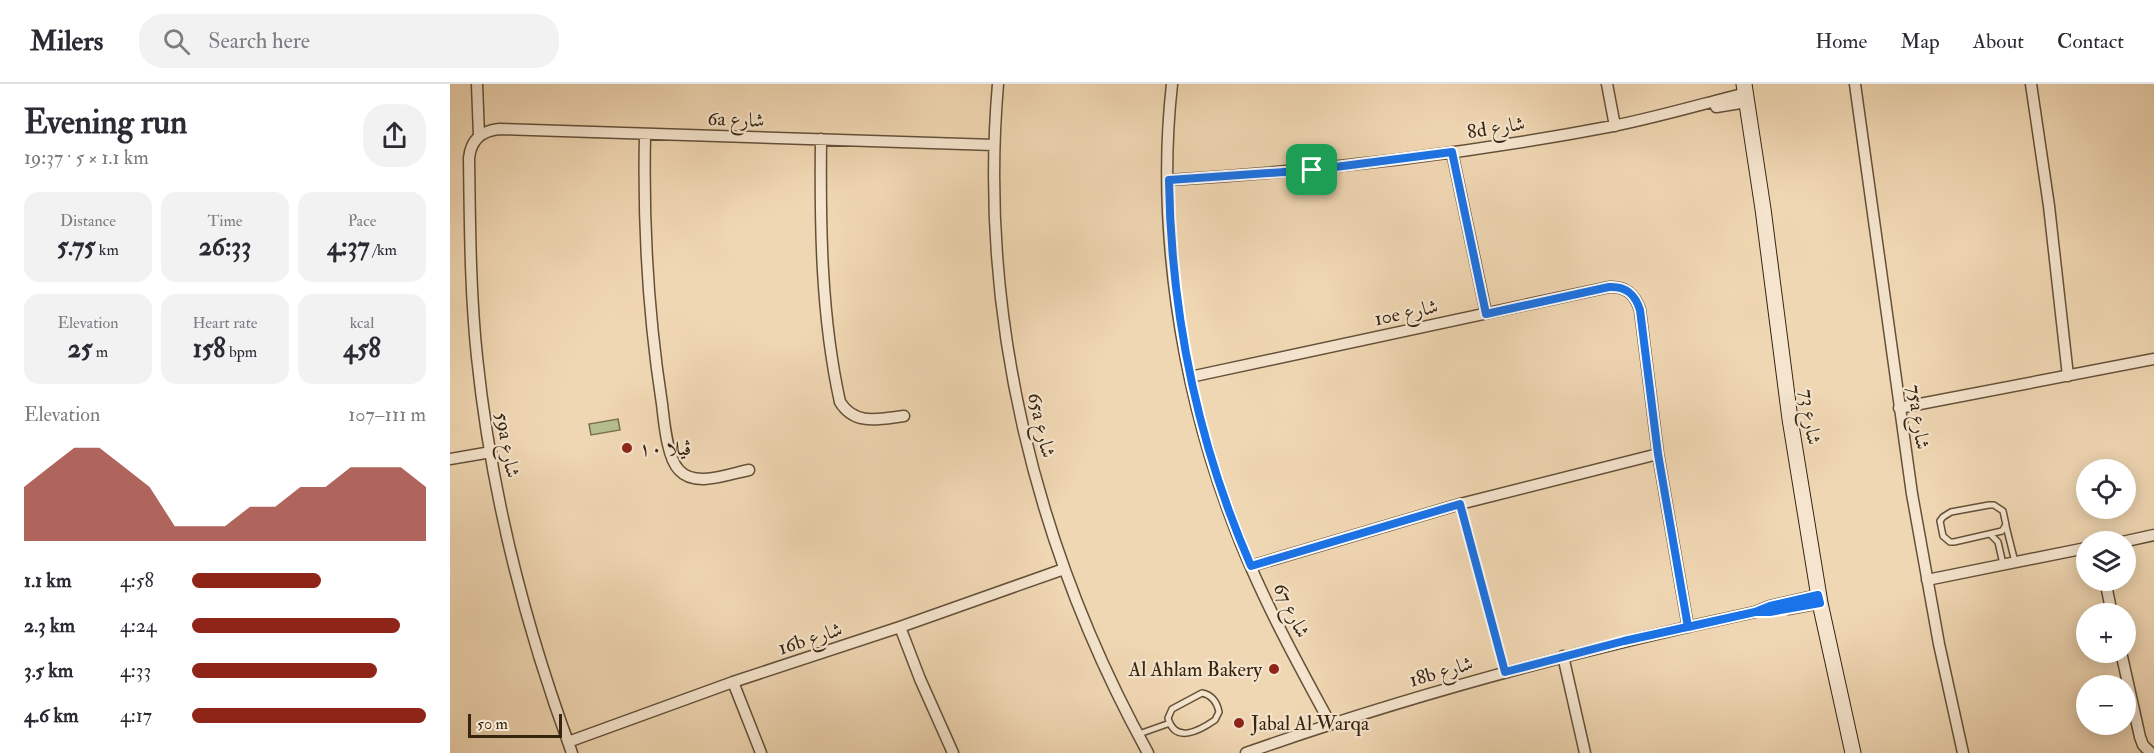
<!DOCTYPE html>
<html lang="en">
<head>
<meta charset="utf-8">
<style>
	body { margin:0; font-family:"IM FELL Double Pica",Amiri,serif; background:#f2f2f3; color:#2b2b33; height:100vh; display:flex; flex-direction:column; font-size:22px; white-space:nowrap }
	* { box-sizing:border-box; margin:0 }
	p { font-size:20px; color:#7c7c81 }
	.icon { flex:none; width:33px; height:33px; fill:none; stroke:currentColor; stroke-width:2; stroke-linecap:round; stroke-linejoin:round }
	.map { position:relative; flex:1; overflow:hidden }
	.details { display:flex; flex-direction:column; background:#fff; width:450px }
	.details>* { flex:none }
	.controls { position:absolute; left:1626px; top:375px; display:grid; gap:12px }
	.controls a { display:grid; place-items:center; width:60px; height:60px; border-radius:50%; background:#fff; box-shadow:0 3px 15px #0003; font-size:30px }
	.scale { position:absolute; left:18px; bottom:15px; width:94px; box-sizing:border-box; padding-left:6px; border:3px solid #362410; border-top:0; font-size:16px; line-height:21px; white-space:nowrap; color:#362410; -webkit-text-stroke:4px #f5e5ce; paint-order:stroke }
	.pin { position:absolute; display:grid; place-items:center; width:51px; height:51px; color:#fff; margin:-26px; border-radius:12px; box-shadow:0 3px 9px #0006 }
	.round { display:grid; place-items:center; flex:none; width:63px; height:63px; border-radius:24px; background:#f2f2f3 }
	.summary { display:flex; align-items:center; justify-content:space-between; height:102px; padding:0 24px }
	h1 { font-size:33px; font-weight:800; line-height:45px }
	.figures { display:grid; grid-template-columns:repeat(3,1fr); gap:9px; height:102px; padding:6px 24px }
	.figures div { display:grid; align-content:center; border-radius:15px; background:#f2f2f3; text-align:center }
	.figures b { font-size:26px; font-weight:800 }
	.figures small { font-size:16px; font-weight:400 }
	.figures p { font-size:16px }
	.chart { height:168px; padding:12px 24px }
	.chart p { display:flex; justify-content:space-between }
	.chart svg { width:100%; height:108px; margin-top:6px; fill:#8f2418; opacity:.7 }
	ul { padding:0 24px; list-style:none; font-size:20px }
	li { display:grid; grid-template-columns:96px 72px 1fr; align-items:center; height:45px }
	li i { height:15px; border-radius:8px; background:#8f2418 }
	header { display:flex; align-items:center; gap:36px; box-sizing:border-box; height:84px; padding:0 30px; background:#fff; border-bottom:2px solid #e1e1e2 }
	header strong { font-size:28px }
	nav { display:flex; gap:33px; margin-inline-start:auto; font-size:21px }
	.search { width:420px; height:54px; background:#f2f2f3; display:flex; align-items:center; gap:15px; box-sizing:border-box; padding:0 21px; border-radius:24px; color:#7c7c81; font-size:22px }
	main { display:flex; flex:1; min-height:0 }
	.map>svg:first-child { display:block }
</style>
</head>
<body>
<header>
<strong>Milers</strong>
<div class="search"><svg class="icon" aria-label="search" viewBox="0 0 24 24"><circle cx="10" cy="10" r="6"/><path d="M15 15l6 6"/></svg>Search here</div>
<nav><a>Home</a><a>Map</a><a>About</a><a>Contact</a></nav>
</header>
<main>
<section class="details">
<div class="summary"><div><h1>Evening run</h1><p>19:37 · 5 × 1.1 km</p></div><a class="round"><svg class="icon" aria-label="share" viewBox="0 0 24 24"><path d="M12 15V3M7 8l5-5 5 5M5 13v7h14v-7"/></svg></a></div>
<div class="figures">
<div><p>Distance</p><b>5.75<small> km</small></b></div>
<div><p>Time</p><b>26:33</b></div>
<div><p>Pace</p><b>4:37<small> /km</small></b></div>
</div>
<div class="figures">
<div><p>Elevation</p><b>25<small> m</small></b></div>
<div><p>Heart rate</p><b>158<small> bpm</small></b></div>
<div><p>kcal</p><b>458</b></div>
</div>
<div class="chart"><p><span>Elevation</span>107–111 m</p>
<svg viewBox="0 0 160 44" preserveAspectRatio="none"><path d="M0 44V22L10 14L20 6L30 6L40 14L50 22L60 38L70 38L80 38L90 30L100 30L110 22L120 22L130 14L140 14L150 14L160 22V44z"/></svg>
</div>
<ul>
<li><b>1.1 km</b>4:58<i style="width:55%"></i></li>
<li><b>2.3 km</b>4:24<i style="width:89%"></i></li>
<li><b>3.5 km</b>4:33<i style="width:79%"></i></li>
<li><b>4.6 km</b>4:17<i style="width:100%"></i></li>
</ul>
</section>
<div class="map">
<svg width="1704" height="669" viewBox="0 0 1704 669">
	<rect width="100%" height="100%" fill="#f0d7b3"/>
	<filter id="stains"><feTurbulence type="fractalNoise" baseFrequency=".00333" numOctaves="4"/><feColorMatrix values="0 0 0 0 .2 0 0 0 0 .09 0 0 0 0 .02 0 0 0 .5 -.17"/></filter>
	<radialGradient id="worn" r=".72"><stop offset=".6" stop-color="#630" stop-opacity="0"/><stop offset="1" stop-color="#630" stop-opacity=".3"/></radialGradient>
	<path fill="#b7bf8e" stroke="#76724f" stroke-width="1.5" d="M168 335 170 346 141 351 139 340Z"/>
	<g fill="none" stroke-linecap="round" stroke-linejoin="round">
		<g stroke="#645139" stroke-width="8">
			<path id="lane" d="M1010 420 1055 588
				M1539 421H1544L1553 427 1556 441 1552 447 1504 458H1500L1493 452 1490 437 1493 433 1501 428Z
				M1556 442 1565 478
				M1540 450 1548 458 1553 480
				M752 609C762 611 767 618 769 628L765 636C749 647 725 660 718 634L722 625Z
				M689 650 720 639"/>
		</g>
		<g stroke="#645139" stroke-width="13">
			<path id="street" d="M27 0 29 52
				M548 0C528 232 586 466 698 669
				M722 0C706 143 731 301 781 434 807 505 844 573 880 639
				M1157 0 1165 42
				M1405 0 1462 410 1489 560 1513 669
				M1581 0 1599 122 1618 292
				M1266 23 1297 18
				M195 50C193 141 198 230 212 320 214 337 217 374 229 386 245 404 278 390 299 386
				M371 55C370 142 371 232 390 318 405 342 429 335 454 332
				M1002 68 1036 229
				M719 96C868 87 1017 70 1163 42 1208 33 1252 20 1296 9
				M740 293 1159 203C1176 202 1185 210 1190 226L1208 370 1238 543
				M1449 324 1704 275
				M0 375 41 368
				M1672 458 1704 451
				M801 482 1010 420 1208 370
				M1477 496 1636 464
				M1655 496 1662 530
				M1338 525 1370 519
				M450 543 470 595 503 669
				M1671 568 1690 653 1693 661 1701 669
				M1113 572 1135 669
				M283 598 311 669
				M118 658 283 598 450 543 614 485
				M122 669C75 542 41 408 27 273 20 207 20 140 19 74 21 56 31 47 49 45L544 61
				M796 669C963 610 1133 565 1305 528L1320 522 1368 511"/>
		</g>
		<g stroke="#362410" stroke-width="17">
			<path id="secondary" d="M1294 0 1313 125 1340 335 1370 519 1403 669"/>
		</g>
		<use href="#lane" stroke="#f5e5ce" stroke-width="5"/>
		<use href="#street" stroke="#f5e5ce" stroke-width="10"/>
		<use href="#secondary" stroke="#f5e5ce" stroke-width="15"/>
	</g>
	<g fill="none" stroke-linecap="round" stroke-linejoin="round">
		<g stroke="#fff" stroke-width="12">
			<path id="route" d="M862 86 719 96C721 232 747 358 801 482L1010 420 1055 588 1174 557 1305 528 1320 522 1368 511 1370 519 1320 528H1305L1238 543 1208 370 1190 226C1185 210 1176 202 1159 203L1036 230 1002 68 862 86"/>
		</g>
		<use href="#route" stroke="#1a73e8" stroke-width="8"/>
	</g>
	<g fill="#8f2418" stroke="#f5e5ce" stroke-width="2">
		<circle cx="177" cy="364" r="6"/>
		<circle cx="824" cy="585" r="6"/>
		<circle cx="789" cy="639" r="6"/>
	</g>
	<g text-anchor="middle" stroke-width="4.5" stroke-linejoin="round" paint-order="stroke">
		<g font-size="20" fill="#362410" stroke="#f5e5ce">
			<text transform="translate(286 35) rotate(2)" y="7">6a شارع</text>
			<text transform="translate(1046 43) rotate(-9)" y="7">8d شارع</text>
			<text transform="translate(956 228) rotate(-12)" y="7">10e شارع</text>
			<text transform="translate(1361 333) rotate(82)" y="7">شارع 73</text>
			<text transform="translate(1469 333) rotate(82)" y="7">75a شارع</text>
			<text transform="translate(592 341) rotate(77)" y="7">65a شارع</text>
			<text transform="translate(58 361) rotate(80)" y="7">59a شارع</text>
			<text transform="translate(842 526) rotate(64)" y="7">شارع 67</text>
			<text transform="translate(360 554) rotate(-18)" y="7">16b شارع</text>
			<text transform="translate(991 587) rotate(-16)" y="7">18b شارع</text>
		</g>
		<g font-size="20" fill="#362410" stroke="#f5e5ce" text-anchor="start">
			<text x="189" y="371">ڤيلا ١٠</text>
			<text x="812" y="592" text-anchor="end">Al Ahlam Bakery</text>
			<text x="801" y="646">Jabal Al Warqa</text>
		</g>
	</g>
	<rect width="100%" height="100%" filter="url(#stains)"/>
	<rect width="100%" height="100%" fill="url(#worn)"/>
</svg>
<div class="controls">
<a><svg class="icon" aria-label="locate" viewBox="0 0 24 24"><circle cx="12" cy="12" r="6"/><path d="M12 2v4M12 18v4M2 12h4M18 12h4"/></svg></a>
<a><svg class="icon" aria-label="layers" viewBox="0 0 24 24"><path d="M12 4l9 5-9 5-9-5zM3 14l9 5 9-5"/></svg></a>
<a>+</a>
<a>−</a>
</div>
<div class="scale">50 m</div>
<div class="pin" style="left:862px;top:86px;background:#1e9e55"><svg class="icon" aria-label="arrive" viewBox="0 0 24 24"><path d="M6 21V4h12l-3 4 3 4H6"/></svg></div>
</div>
</main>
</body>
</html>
